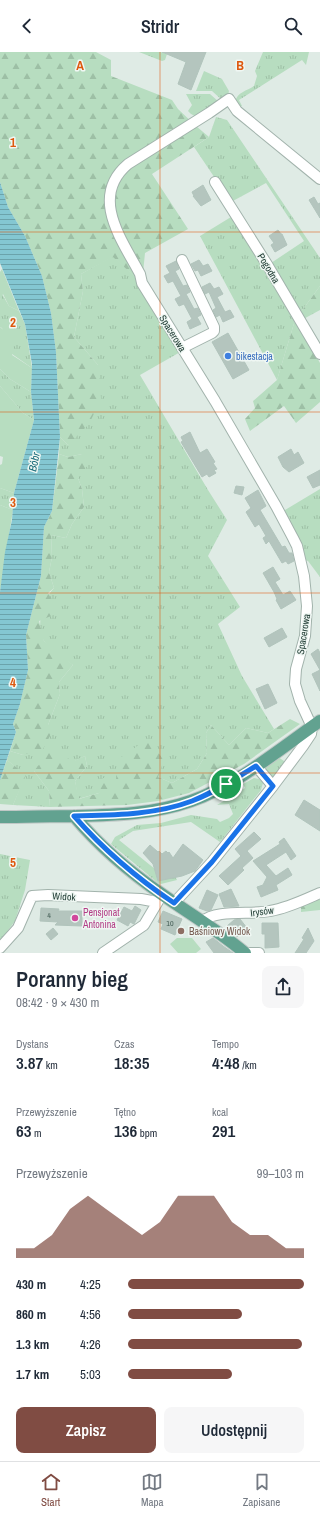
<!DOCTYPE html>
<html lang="pl">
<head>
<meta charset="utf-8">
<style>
	body { margin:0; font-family:"Archivo Narrow",sans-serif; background:#f6f6f7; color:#1f2937; height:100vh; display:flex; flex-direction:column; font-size:15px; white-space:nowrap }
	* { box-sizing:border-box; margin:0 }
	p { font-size:13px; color:#747a83 }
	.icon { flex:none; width:22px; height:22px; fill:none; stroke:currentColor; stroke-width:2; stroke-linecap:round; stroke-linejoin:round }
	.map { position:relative; height:901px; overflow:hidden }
	.side { display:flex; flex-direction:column; background:#fff; flex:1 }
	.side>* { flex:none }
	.pin { position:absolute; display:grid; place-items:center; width:34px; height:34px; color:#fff; margin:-17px; border:2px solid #fff; border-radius:50%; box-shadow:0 1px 4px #0007 }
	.round { display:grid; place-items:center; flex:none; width:42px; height:42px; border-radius:8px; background:#f6f6f7 }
	.headline { display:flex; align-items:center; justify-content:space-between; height:68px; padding:0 16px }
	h1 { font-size:22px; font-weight:600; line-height:30px }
	.metrics { display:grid; grid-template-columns:repeat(3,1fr); gap:6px; height:68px; padding:4px 16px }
	.metrics div { display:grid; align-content:center }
	.metrics b { font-size:17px; font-weight:600 }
	.metrics small { font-size:11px; font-weight:400 }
	.metrics p { font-size:11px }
	.chart { height:112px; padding:8px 16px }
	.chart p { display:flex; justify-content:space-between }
	.chart svg { width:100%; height:72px; margin-top:4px; fill:#804c43; opacity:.7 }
	.button { display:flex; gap:8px; margin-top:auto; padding:8px 16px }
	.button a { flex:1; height:46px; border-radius:8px; background:#804c43; color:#fff; font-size:16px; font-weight:600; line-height:46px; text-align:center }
	.button a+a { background:#f6f6f7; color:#1f2937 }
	ul { padding:0 16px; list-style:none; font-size:13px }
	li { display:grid; grid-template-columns:64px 48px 1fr; align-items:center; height:30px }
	li i { height:10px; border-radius:5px; background:#804c43 }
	header { display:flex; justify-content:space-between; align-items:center; height:52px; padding:0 16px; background:#fff; font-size:18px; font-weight:600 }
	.tab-bar { display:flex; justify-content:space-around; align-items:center; height:56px; border-top:1px solid #e0e1e3; background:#fff; font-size:11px; color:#747a83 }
	.tab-bar a { display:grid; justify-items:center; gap:2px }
	.tab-bar .selected { color:#804c43 }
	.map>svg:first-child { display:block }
</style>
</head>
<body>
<header><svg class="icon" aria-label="back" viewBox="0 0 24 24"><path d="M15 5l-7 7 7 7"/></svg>Stridr<svg class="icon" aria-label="search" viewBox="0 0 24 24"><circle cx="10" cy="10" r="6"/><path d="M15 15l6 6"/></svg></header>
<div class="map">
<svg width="320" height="901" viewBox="0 0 320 901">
	<defs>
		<pattern id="grass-tufts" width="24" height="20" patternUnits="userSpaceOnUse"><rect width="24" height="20" fill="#b7ddc0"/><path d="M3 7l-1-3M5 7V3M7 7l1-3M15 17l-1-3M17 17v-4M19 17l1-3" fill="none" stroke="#9dbfa5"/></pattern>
		<pattern id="forest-firs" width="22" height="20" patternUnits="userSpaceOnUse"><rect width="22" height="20" fill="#b7ddc0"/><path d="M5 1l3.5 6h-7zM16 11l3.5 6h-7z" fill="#9dbfa5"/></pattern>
		<pattern id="water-rules" width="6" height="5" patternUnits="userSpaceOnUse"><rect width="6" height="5" fill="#84c7d2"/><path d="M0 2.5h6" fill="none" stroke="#6ba3ab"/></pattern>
	</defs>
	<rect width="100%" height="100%" fill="#dfebe5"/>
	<path fill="url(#grass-tufts)" d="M139 0H161L167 2 165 8 162 9Z
		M263 0H309L306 13 302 8 239 48 242 54 240 55 235 50C237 40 247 39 254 34L257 24 255 19Z
		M204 19 222 27 229 39 228 43 222 48 212 39H196Z
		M186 42H210L219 50 197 65 191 62 188 59 192 53Z
		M216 65 227 68 320 206V234L295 268 277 328 200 184 231 165 265 215 304 189 266 131 231 150 194 95 209 85Z
		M113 204 142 231 182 299 140 323 208 438 227 468 208 504 240 555 218 572 242 624 274 677 268 681 246 676 229 693 211 673 206 681 207 701 197 717 172 731 158 725 116 728 99 741 78 747 75 729 87 714 85 704 75 709 34 719 49 739 50 755 13 753 25 723 7 708 10 699 23 703 48 673 60 642 59 630 73 613C67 609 47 594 44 589 35 575 43 547 54 536L49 520 52 505 51 483 66 486 72 472 84 455 82 437 78 426 82 402 68 405 59 402 60 385 68 393 98 313 74 285 83 239 81 222Z
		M2 242 9 254 19 259 25 272 32 316 12 302 2 276 0 275V248Z
		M0 317 10 327 31 340 34 368 23 361 0 334Z
		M0 436 14 441 13 458 0 453Z
		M320 437V525L308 509 301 507 280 461Z
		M278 705 284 709 285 711 276 724 271 725 265 718V715Z
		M254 726 259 727 263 731 261 738 220 790 191 770 133 779 119 788 155 817 158 828 175 824 177 828 161 832 158 831 111 792 115 785 137 773 161 771 191 763 217 767 220 770 229 766 233 762 229 752 217 753 245 736 243 732Z
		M0 802 30 808 25 838 15 869 0 889Z"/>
	<path fill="url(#forest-firs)" d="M0 0H96L111 8V24L172 48 178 57 196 74 209 85 152 122 188 177 145 201 142 231 113 205 81 222 83 239 74 285 98 313 101 347 89 372 68 393 60 385 56 300 51 261 42 224 25 184 8 155 0 130Z
		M320 234V258L298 270 320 311V350L296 371 284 354 250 379 245 367 255 356 253 349 277 328 295 268Z
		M59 402 68 405 82 402 88 413 78 426 82 437 84 455 72 472 66 486 51 483 52 505 49 520 54 536 48 541 58 561 39 569 44 589 73 613 59 630 60 642 48 673 51 682 43 697 23 703 10 699 16 680 13 672 20 652 28 618 26 583 41 524 44 475 52 459Z
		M290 667 300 672 244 712 189 741 158 749 127 753 50 755 49 739 34 719 50 699 74 709 85 704 87 714 75 729 79 747 99 741 103 726 116 728 117 708 146 688 164 707 158 725 172 731 197 717 207 701 206 681 211 673 229 693 246 676 268 681Z
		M7 708 26 723 13 753 0 752V728Z
		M313 847 320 848V858L301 860V854L308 853 309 848Z"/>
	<path fill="#b7ddc0" d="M2 217 19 259 9 254 3 242 0 248V220Z
		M0 275 15 288 12 303 32 316 31 340 10 327 0 317Z
		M0 334 23 361 34 368 14 441 0 436V413L2 412 3 405 0 404Z
		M0 453 13 458 0 540Z
		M177 886H192L201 897 196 901H178L170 892Z"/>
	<path fill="url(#water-rules)" d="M0 130 8 155 25 184 42 224 51 261 56 300 60 385 52 459 44 475 41 524 26 583 28 618 20 652 13 672 16 680 0 728V540L5 500 12 468 14 441 34 368 31 340 32 312 25 272 0 211Z"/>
	<path fill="#b4c5be" stroke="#b1c4bc" d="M162 0H206L191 38 178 32 186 10Z
		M203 133 211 148 201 154 193 144H194L192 140Z
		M314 145 318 152 320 151V166L309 148Z
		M278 178 281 182H282L287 193 275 200 271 193 274 191 269 184Z
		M199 208 203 214 208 212 212 219 201 224 198 218 195 219 191 212Z
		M176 209 179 217 175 219 183 234 187 233 190 240 186 242 194 257 198 256 201 263 197 265 201 272 190 277 187 270 192 267 184 252 179 254 175 247 181 244 173 229 168 231 164 224 170 221 166 214Z
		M210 231 214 237 219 235 223 242 217 245 225 260 230 258 234 265 223 270 220 263 216 265 213 258 216 256 209 240 205 242 202 235Z
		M228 281 249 318 233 327 212 290Z
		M190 380 200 401 207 397 215 410 213 411 217 417 214 418 216 421 209 425 207 422 202 425 181 390 183 389 181 385Z
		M291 397 294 403 298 400 304 411 289 420 283 415 278 405Z
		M320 418V433L313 436 307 425Z
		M236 434 244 435 242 443 234 441Z
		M258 438 266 454 260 458 282 495 285 494 289 501H292L294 509 288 512 286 509 282 511 269 489 266 492 263 486 266 484 259 472 255 475 246 460 251 456 245 446Z
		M273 515 280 527 275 530 283 543 290 539 296 548 281 557 276 548 277 547 274 540 263 521Z
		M282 576 287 585 269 595 264 586Z
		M318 597 320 601V618L311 602Z
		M320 618V639L312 622Z
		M268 632 277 651 265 657 256 637Z
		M304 748 320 758V779L295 763Z
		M254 780 261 787 247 799 253 806 242 816 244 818 228 833 219 824 241 804 235 797Z
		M284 786 296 804 291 808 286 800 266 813 276 824 288 816 292 823 276 833 278 838 261 845 257 835 263 833 267 825 253 809 280 792 279 790Z
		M183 792 203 808 195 819 182 824 158 829 153 812 143 801 150 793 158 800 159 799 162 802 166 799 168 801 169 800 173 806Z
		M231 837 239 854 224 855 219 842Z
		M207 838 218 843 211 858 207 859 199 856Z
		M135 854 141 858 134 872 130 870 128 874 117 868 124 855 132 859Z
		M41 856 59 857 58 859H82V874L55 873 58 870 40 869Z
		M163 859 182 867 175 883 161 877 163 872 158 870Z
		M240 867 247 876 237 885 227 874 234 868Z
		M262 871H278L279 895 265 896V882H262Z
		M53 876 58 882 51 888 46 882Z
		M308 876 314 889 306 901H295L304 887 302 886Z
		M213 886 223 894 233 901H214L206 890Z"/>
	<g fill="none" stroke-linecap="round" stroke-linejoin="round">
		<g stroke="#a2b3ac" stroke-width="12">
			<path id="minor" d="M215 130 268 214 320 302
				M182 208 214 275V279L212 281 182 296
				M256 714 273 734
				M174 851 212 810 273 734 303 694 311 682 312 675 300 649 295 632 296 617 305 584 307 554 304 524 297 494 293 486 276 454 215 349 142 231 140 222C122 188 89 145 128 112L209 61 229 47 237 59 320 127
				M203 869C216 857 252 863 270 859 288 856 304 848 320 841
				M0 896 18 876 32 844 48 843 141 847 157 850
				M103 901 144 873 160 846
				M245 901H259"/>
		</g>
		<g stroke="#c0c8c6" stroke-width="14">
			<path id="major" d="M74 764C99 794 131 821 163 843 190 862 219 879 245 901
				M0 765C25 765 51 764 76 764 115 763 154 762 191 749 237 733 280 697 320 669"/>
		</g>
		<use href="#minor" stroke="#fff" stroke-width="10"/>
		<use href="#major" stroke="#62a290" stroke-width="12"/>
	</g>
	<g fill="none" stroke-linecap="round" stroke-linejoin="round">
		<g stroke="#fff" stroke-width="8">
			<path id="route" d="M256 714 273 734 212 810 174 851C138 827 103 797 74 764 113 763 155 763 192 749 215 740 235 727 256 714Z"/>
		</g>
		<use href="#route" stroke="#1a73e8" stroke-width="5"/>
	</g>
	<path fill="none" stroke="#de580e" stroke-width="1" stroke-opacity="0.55" d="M160 0V901M0 180H320M0 360H320M0 541H320M0 721H320"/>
	<circle fill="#3f7fe0" stroke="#eff7f3" stroke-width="1.5" cx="228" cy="304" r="4"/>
	<circle fill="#d1479c" stroke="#eff7f3" stroke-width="1.5" cx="75" cy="866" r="4"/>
	<circle fill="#8d6e63" stroke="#eff7f3" stroke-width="1.5" cx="181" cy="879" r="4"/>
	<g text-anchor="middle" stroke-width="3" stroke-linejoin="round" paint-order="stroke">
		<g font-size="8" fill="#445e56">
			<text x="49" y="866">4</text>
			<text x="170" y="874">10</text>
		</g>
		<g font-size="10" fill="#1f3b33" stroke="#eff7f3">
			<text transform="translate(269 216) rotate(59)" y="4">Pogodna</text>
			<text transform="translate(173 281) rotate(58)" y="4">Spacerowa</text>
			<text transform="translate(303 582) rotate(-81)" y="4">Spacerowa</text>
			<text transform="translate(64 844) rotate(4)" y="4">Widok</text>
			<text transform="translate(262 859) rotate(-7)" y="4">Irysów</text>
		</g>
		<g font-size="10" fill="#366cbe" stroke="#eff7f3" text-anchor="start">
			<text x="236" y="308">bikestacja</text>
		</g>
		<g font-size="10" fill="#b23c85" stroke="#eff7f3" text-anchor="start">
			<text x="83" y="864">Pensjonat<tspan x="83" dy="12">Antonina</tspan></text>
		</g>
		<g font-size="10" fill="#785e54" stroke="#eff7f3" text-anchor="start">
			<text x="189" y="883">Baśniowy Widok</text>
		</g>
		<g font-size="11" font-style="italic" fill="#186a78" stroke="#eff7f3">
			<text transform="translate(34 410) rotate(-79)" y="4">Bóbr</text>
		</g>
	</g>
	<g font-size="13" text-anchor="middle" font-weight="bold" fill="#de580e" stroke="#eff7f3" stroke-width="3" stroke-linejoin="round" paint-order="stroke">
		<text x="80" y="18">A</text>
		<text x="240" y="18">B</text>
		<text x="13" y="95">1</text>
		<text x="13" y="275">2</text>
		<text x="13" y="455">3</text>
		<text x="13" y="635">4</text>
		<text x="13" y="815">5</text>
	</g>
</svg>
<div class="pin" style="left:226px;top:732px;background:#1e9e55"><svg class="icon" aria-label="arrive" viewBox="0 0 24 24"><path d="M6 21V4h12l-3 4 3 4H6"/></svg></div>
</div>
<section class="side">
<div class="headline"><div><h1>Poranny bieg</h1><p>08:42 · 9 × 430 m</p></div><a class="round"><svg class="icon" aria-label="share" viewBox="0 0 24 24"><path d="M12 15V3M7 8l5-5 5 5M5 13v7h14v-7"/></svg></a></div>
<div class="metrics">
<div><p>Dystans</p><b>3.87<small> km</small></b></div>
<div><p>Czas</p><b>18:35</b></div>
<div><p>Tempo</p><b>4:48<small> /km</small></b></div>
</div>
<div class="metrics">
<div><p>Przewyższenie</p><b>63<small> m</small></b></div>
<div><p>Tętno</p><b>136<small> bpm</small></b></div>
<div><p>kcal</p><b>291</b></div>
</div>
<div class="chart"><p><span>Przewyższenie</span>99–103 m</p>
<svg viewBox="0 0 160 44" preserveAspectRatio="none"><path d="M0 44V38L10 38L20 30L30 14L40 6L50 14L60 22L70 30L80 22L90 6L100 6L110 6L120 22L130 30L140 30L150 38L160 38V44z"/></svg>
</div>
<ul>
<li><b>430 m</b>4:25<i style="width:100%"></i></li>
<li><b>860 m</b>4:56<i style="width:65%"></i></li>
<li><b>1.3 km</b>4:26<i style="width:99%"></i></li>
<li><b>1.7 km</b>5:03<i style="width:59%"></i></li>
</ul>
<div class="button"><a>Zapisz</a><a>Udostępnij</a></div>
</section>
<nav class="tab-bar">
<a class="selected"><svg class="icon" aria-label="home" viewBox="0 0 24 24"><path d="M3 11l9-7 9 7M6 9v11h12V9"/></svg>Start</a>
<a><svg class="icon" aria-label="map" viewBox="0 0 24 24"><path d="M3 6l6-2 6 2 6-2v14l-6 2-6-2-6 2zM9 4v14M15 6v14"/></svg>Mapa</a>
<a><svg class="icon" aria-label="saved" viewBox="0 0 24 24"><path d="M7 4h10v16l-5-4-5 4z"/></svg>Zapisane</a>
</nav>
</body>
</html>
